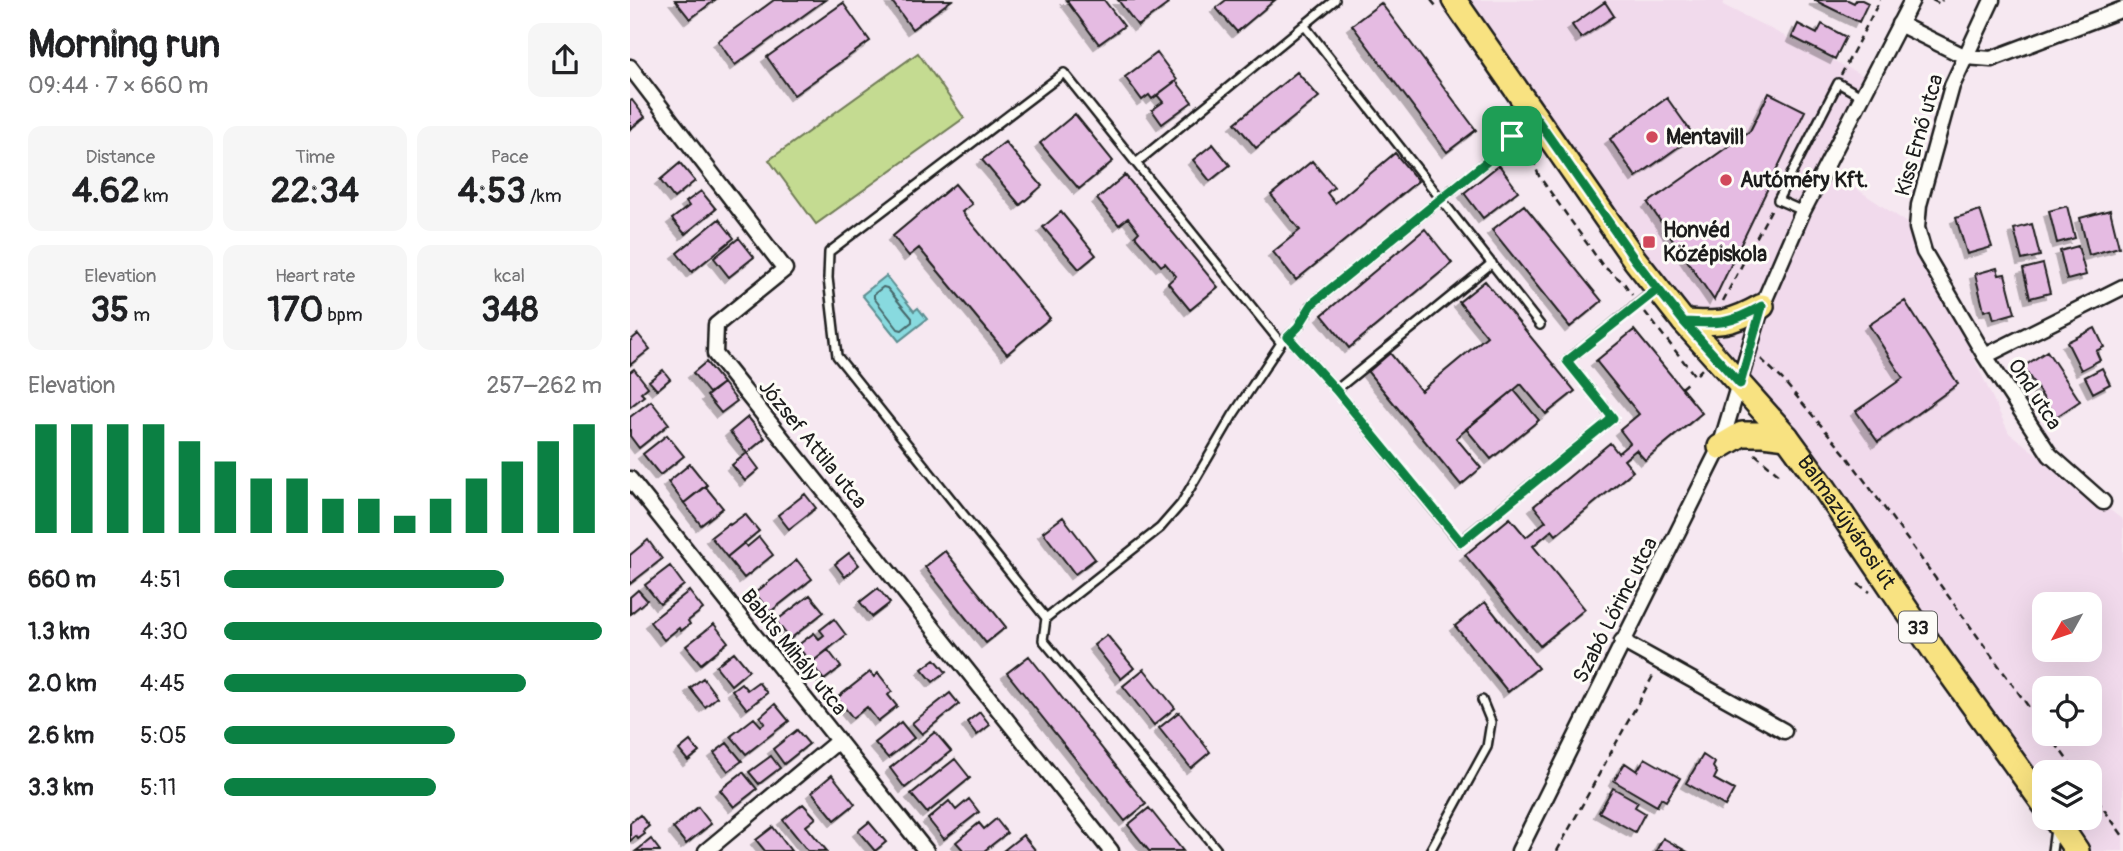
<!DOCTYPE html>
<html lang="en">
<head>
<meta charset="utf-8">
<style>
	body { margin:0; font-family:Pangolin,sans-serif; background:#f6f6f6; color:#202124; height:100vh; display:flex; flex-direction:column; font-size:26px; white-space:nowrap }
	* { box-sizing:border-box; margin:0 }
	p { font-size:23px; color:#757577 }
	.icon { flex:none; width:38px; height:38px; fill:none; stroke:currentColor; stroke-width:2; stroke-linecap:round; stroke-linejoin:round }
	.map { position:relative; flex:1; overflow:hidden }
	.details { display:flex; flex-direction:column; background:#fff; width:630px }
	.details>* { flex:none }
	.needle { width:46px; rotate:230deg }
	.fabs { position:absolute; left:1402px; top:592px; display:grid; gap:14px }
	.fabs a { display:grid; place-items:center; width:70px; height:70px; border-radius:14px; background:#fff; box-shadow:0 7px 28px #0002; font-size:35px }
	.pin { position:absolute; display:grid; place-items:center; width:60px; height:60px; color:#fff; margin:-30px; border-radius:14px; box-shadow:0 4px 10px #0006 }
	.round { display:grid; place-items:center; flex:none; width:74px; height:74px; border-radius:14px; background:#f6f6f6 }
	.headline { display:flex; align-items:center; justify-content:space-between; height:119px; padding:0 28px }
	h1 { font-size:38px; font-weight:800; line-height:52px }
	.metrics { display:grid; grid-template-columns:repeat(3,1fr); gap:10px; height:119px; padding:7px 28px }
	.metrics div { display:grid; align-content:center; border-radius:14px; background:#f6f6f6; text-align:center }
	.metrics b { font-size:35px; font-weight:800 }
	.metrics small { font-size:19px; font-weight:400 }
	.metrics p { font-size:19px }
	.chart { height:196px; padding:14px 28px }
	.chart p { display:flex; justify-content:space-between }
	.chart svg { width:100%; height:126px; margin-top:7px; stroke:#0b8043; stroke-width:6 }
	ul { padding:0 28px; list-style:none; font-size:23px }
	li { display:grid; grid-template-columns:112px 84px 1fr; align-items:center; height:52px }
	li i { height:18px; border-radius:9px; background:#0b8043 }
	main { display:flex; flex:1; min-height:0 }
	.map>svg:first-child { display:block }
</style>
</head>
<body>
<main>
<section class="details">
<div class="headline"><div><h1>Morning run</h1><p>09:44 · 7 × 660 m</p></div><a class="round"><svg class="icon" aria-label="share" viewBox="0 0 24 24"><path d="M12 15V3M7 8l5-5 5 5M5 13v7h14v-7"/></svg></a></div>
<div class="metrics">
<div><p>Distance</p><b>4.62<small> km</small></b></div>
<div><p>Time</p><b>22:34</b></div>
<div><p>Pace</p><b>4:53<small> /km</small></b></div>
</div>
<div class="metrics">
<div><p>Elevation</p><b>35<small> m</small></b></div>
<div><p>Heart rate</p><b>170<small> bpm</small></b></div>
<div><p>kcal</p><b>348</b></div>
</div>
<div class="chart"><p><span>Elevation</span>257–262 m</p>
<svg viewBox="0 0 160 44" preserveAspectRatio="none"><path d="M5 44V6M15 44V6M25 44V6M35 44V6M45 44V12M55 44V19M65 44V25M75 44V25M85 44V32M95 44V32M105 44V38M115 44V32M125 44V25M135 44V19M145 44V12M155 44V6"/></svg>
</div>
<ul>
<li><b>660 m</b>4:51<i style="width:74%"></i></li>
<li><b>1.3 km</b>4:30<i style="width:100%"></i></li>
<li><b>2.0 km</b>4:45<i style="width:80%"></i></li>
<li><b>2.6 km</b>5:05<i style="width:61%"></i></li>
<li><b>3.3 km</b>5:11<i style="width:56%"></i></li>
</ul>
</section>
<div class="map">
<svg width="1493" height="851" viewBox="0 0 1493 851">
	<defs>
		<filter id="shadow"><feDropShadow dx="-5" dy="5" stdDeviation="0" flood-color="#0004"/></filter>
	</defs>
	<rect width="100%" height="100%" fill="#f6e8f1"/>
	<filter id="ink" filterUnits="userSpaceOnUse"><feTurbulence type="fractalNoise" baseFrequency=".0143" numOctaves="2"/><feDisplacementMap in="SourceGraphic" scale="14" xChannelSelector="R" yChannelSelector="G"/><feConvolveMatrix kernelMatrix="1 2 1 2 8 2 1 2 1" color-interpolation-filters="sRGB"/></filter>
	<g filter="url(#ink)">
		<path fill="#f1daec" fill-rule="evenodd" d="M836 0H1095L1093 5 1240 79 1197 169 1282 226 1379 433 1493 520V851H1438L1415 817H1460V772H1414V816ZM1414 604H1460V649H1414ZM1414 688H1460V733H1414Z"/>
		<path fill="#c4db91" stroke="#707c56" stroke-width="2" d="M288 53 334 118 186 224 139 160Z"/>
		<path fill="#88dadf" stroke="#5d8e91" stroke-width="2" d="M256 276 284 311 288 308 297 319 269 341 232 295Z"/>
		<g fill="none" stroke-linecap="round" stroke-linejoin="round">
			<path stroke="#47686a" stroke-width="2" d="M253 287 257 288 282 318V322L272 330 268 329 244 298V294Z"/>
		</g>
		<path fill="#e5bbe2" stroke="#1c1c1c" stroke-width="2" filter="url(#shadow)" d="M45 0H85L60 19Z
			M144 0H195L105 65 88 41Z
			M261 0H322L282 29Z
			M436 0H474L494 26 469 44Z
			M488 0H535L538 4 508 26Z
			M596 0H645L607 32 586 8Z
			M1184 0H1218L1224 3 1226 0H1232L1238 3 1229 22Z
			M975 2 984 16 951 38 942 25Z
			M213 3 240 41 164 95 137 57Z
			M751 3 846 130 817 152 722 25Z
			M1168 24 1187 34 1192 24 1216 37 1205 59 1162 37Z
			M527 53 547 80 522 99 519 95 512 100 495 77Z
			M667 72 689 97 626 148 605 123Z
			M546 81 562 102 532 124 522 110 533 102 527 95Z
			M1139 93 1175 111 1084 300 1018 203 1120 131Z
			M1037 98 1064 136 1006 177 980 139Z
			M2 100 15 117 0 129V101Z
			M445 114 483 161 449 189 410 143Z
			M375 142 412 186 390 205 352 160Z
			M583 144 600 165 580 181 563 160Z
			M765 153 788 181 666 280 643 252 670 230 641 195 682 161 704 187 697 193 705 203Z
			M50 163 65 181 44 198 30 180Z
			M869 165 888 191 853 218 834 193Z
			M495 175 588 287 560 310 538 283 546 276 535 263 531 266 505 236 509 232 498 218 489 225 467 199Z
			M325 184 342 204 332 212 420 318 377 354 289 248 279 256 263 236Z
			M71 191 86 209 55 234 42 219 59 206 56 202Z
			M894 205 972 301 940 327 862 230Z
			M1437 206 1445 238 1427 243 1419 211Z
			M1350 210 1362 247 1337 254 1326 218Z
			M1480 210 1489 247 1459 255 1450 218Z
			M431 212 466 255 449 269 413 227Z
			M89 219 104 238 62 272 47 253Z
			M1402 224 1410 256 1392 260 1384 229Z
			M795 229 822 263 719 348 692 315Z
			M109 238 124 257 99 277 84 258Z
			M1448 246 1456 275 1437 280 1430 251Z
			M1413 264 1420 293 1400 298 1393 269Z
			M1367 268 1369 275 1375 274 1385 313 1364 319 1361 309 1354 311 1345 274Z
			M855 281 945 391 916 414 891 384 884 390 826 438 851 468 831 485 738 372 760 353 791 391 857 336 829 302Z
			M1275 301 1328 384 1248 442 1226 411 1273 378 1239 325Z
			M1465 328 1474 347 1466 351 1470 360 1451 370 1437 342Z
			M1004 330 1072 413 1015 460 1006 450 994 460 1003 471 926 535 922 530 903 546 955 609 910 646 835 555 880 518 896 537 916 521 904 506 980 443 988 453 1000 443 990 430 1009 414 966 361Z
			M8 334 20 349 0 365V341Z
			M1417 351 1450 401 1426 417 1393 367Z
			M76 362 93 383 79 393 63 373Z
			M1472 368 1480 384 1463 393 1455 377Z
			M4 369 18 387 11 393 14 396 0 407V372Z
			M33 370 40 379 27 390 19 381Z
			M93 383 107 401 91 413 77 396Z
			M884 390 909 420 861 459 836 429Z
			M21 401 39 424 9 448 0 436V417Z
			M118 417 135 438 117 453 100 432Z
			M37 435 54 456 30 475 13 454Z
			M117 453 129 469 115 481 102 465Z
			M60 464 77 485 54 503 38 482Z
			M75 486 93 508 71 525 54 503Z
			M175 494 186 508 159 529 148 515Z
			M115 514 129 531 97 557 81 537 99 523 100 525Z
			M433 517 465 559 445 574 413 532Z
			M129 537 143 555 114 578 97 557 114 543 117 547Z
			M18 540 32 559 0 584V555Z
			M315 551 376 627 356 643 295 567Z
			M219 553 229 565 215 577 205 564Z
			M167 560 182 579 140 612 125 593Z
			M40 566 54 585 30 604 15 585Z
			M248 588 260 603 242 617 230 602Z
			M8 590 17 600 0 614V597Z
			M59 591 73 609 58 621 60 624 51 631 49 628 34 640 20 622Z
			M180 595 194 612 160 639 146 621Z
			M855 602 908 668 878 692 825 626Z
			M204 619 216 635 181 663 167 646 184 633 189 639 194 635 190 630Z
			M84 624 98 642 71 664 56 646Z
			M477 635 504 668 491 679 464 645Z
			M198 650 211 667 194 680 181 663Z
			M104 652 119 670 101 685 86 666Z
			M399 656 516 804 495 821 377 673Z
			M305 659 316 672 303 682 292 669Z
			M514 669 545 708 524 725 493 686Z
			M240 672 244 677 248 673 262 691 258 695 267 706 248 721 237 707 223 718 207 698Z
			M73 678 87 697 75 707 60 688Z
			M128 682 137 693 117 709 102 690 111 683 117 690Z
			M320 693 329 704 292 734 282 723Z
			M145 704 159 721 116 754 101 736 124 718 131 726 135 723 130 717Z
			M350 712 360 725 347 735 337 722Z
			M549 712 580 752 561 768 529 728Z
			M271 722 284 738 258 758 245 743Z
			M167 730 179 744 154 764 143 749Z
			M305 732 321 751 275 788 260 768Z
			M60 741 69 752 58 761 49 750Z
			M97 743 112 761 98 771 84 753Z
			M1073 755 1085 763 1083 767 1087 773 1084 779 1104 790 1095 806 1056 783Z
			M141 756 150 768 129 784 119 772Z
			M1015 758 1050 778 1036 801 1031 798 1027 806 984 781 995 763 1007 771Z
			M325 759 340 778 297 813 281 794Z
			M113 772 127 789 104 807 90 790Z
			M202 775 225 804 205 820 182 792Z
			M983 788 1008 802 1005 807 1015 813 1005 832 969 812Z
			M339 799 349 812 314 839 298 819 319 801 326 810Z
			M173 804 186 818 176 826 197 851H178L153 820Z
			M68 807 81 824 56 844 43 828Z
			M519 808 553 851H519L498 825Z
			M10 815 19 826 13 831 15 834 8 839 6 836 0 841V823Z
			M366 819 377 833 354 851H334L326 842 349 823 354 829Z
			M239 822 256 842 245 851 228 831Z
			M143 827 161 851H135L126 840Z
			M393 835 406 851H373Z
			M1033 838 1056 851H1026Z
			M21 839 30 851H6L10 848Z"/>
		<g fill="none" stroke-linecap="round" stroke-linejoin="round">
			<g stroke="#1c1c1c" stroke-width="12">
				<path id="lane" d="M705 0 506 163 651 343 668 327 683 303 866 154 873 144 905 119
					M674 25 910 325
					M506 163 434 73 199 252 198 278 207 356 416 618 530 528 551 504 603 415 651 343
					M1173 211 1148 200 1208 83 1231 96
					M658 337 706 390 830 542 983 418 937 361 1024 291
					M706 390 862 263
					M416 618 413 640 588 851
					M800 851 857 747 861 722 852 700
					M1422 851 1425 829"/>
			</g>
			<g stroke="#1c1c1c" stroke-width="19">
				<path id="street" d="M1362 0 1322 86 1289 205 1287 228 1294 252 1355 356 1420 455 1473 502
					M1269 24 1336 57 1361 59 1493 9
					M0 67 155 269 86 325 85 354 481 851
					M1355 356 1493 287
					M0 479 296 851
					M992 641 1154 731
					M76 851 208 741
					M889 851 1090 447 1132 306 1173 211 1282 0"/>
			</g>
			<g stroke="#1c1c1c" stroke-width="28">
				<g id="primary">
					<path id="s1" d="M824 0 1005 260 1054 322 1157 437 1195 489 1307 655 1414 804"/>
					<path d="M1054 322C1090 324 1100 324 1132 306"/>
					<path d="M1090 447 1112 434H1133L1157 437"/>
					<path d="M1424 817 1447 851"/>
				</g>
			</g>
			<path stroke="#1c1c1c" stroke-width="2.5" stroke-dasharray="7 5" stroke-linecap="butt" d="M801 0 806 6
				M1302 0 1310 4 1312 0
				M1211 75 1250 0
				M903 147 905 166 909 176 973 266 994 283 1002 295
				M1093 301 1142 208
				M1015 312 1065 376 1072 369
				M1131 359 1152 379 1216 455 1414 728
				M1051 388 1058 382
				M1125 454 1150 475
				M1228 584 1240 592
				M1418 733 1446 772
				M1460 790 1493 836
				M927 851 1024 674"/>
			<use href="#lane" stroke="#fdfcf7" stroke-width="7"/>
			<use href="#street" stroke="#fdfcf7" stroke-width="14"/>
			<use href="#primary" stroke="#f8e281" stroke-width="23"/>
		</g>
	</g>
	<g fill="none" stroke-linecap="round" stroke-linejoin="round" filter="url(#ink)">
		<g stroke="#fff" stroke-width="14">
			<path id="route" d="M882 136 873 144 866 154 683 303 668 327 658 337 706 390 831 542 983 418 937 361 1028 289 1054 322 1110 384 1132 306C1100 324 1090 324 1054 322L1005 260 906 118 882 136"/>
		</g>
		<use href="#route" stroke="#0b8043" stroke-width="9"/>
	</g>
	<g fill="#d1495b" stroke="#fdfcf7" stroke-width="2.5">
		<circle cx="1022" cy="137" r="7"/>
		<circle cx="1096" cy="180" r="7"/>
		<rect x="1012" y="235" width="14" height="14" rx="3.5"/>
	</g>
	<g text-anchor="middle" stroke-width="6" stroke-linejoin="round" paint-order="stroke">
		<rect fill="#fdfcf7" stroke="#605f5e" stroke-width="2" x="1269" y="611.5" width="38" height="31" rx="5"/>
		<g font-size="19" font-weight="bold" fill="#1c1c1c">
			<text x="1288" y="634">33</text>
		</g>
		<g font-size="21" fill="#1c1c1c" stroke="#fdfcf7">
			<text transform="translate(1289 135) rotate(-74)" y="7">Kiss Ernő utca</text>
			<text transform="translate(1405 394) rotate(57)" y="7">Ond utca</text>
			<text transform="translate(183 444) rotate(51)" y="7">József Attila utca</text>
			<text dy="7" stroke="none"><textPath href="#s1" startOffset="654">Balmazújvárosi út</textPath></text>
			<text transform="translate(985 610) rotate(-63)" y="7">Szabó Lőrinc utca</text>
			<text transform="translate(164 652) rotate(51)" y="7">Babits Mihály utca</text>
		</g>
		<g font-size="21" font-weight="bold" fill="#1c1c1c" stroke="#fdfcf7" text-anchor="start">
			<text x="1036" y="144">Mentavill</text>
			<text x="1110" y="187">Autóméry Kft.</text>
			<text x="1033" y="237">Honvéd<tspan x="1033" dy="24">Középiskola</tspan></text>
		</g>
	</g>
</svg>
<div class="fabs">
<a><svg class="needle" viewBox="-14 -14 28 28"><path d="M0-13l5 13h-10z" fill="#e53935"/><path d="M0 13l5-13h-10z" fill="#757577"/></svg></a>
<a><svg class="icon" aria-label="locate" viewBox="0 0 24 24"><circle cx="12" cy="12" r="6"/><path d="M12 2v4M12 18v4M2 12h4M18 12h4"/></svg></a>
<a><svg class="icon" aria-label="layers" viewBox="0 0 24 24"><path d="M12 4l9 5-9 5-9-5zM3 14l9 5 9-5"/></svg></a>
</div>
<div class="pin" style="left:882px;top:136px;background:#1e9e55"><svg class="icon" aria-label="arrive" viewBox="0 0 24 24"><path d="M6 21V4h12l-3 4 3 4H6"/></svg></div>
</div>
</main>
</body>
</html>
